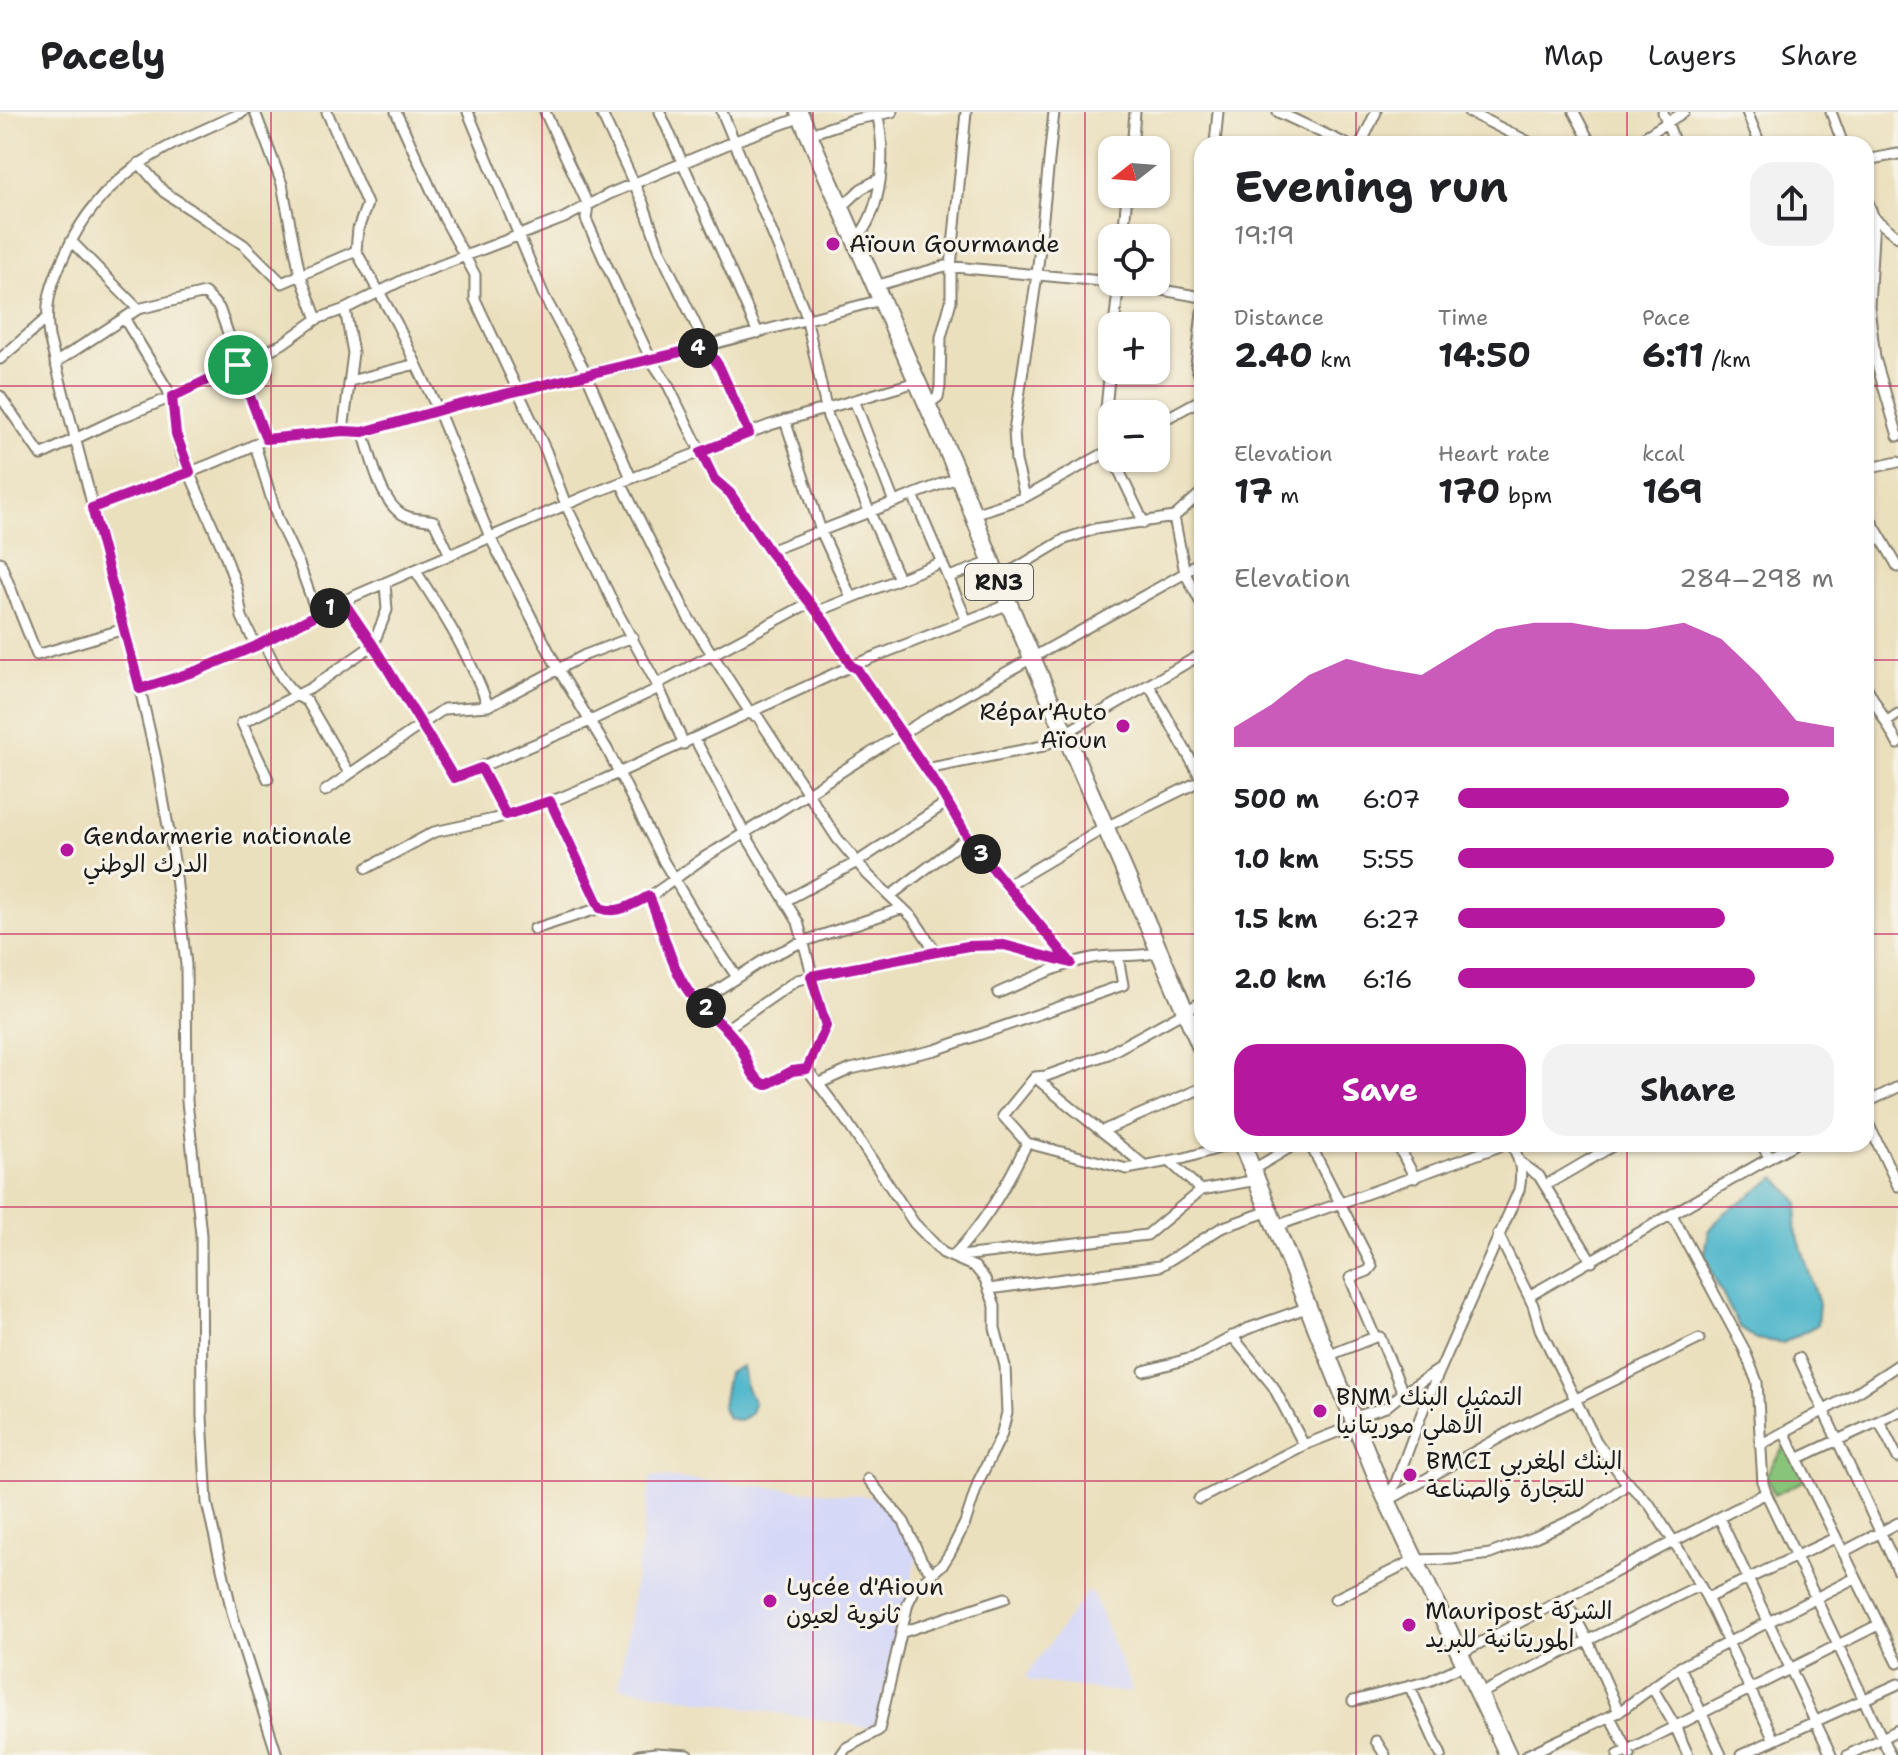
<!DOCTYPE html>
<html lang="en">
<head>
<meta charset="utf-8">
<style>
	body { margin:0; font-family:"Shantell Sans","Playpen Sans Arabic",sans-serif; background:#f2f2f2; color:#202124; height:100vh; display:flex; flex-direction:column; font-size:30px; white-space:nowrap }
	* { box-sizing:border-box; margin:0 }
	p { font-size:26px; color:#757577 }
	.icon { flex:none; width:44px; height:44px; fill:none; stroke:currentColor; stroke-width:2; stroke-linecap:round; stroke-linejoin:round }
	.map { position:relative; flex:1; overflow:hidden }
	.drawer { position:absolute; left:1194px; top:24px; width:680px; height:1016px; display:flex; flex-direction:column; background:#fff; border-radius:24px; box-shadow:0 2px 6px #0004 }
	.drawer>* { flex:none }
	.needle { width:52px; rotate:253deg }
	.fabs { position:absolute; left:1098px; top:24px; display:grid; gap:16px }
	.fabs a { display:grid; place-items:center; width:72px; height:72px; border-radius:16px; background:#fff; box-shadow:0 2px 6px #0004; font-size:40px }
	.pin { position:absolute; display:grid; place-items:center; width:68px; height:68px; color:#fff; margin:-34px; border:4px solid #fff; border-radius:50%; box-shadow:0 2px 8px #0007 }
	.km { position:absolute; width:40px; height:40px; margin:-20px; border-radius:50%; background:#222; color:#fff; font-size:22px; line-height:40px; text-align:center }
	.round { display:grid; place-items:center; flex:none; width:84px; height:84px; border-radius:24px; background:#f2f2f2 }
	.headline { display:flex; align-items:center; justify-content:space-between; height:136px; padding:0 40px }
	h1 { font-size:44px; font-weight:700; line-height:60px }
	.metrics { display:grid; grid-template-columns:repeat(3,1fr); gap:12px; height:136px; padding:8px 40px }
	.metrics div { display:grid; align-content:center }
	.metrics b { font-size:34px; font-weight:700 }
	.metrics small { font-size:22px; font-weight:400 }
	.metrics p { font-size:22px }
	.chart { height:224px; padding:16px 40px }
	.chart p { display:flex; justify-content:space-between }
	.chart svg { width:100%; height:144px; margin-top:8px; fill:#b5179e; opacity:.7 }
	.primary-button { display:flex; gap:16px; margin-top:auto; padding:16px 40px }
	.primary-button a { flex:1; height:92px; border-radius:24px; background:#b5179e; color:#fff; font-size:32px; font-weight:700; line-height:92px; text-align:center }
	.primary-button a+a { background:#f2f2f2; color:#202124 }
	ul { padding:0 40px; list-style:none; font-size:26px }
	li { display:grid; grid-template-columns:128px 96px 1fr; align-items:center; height:60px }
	li i { height:20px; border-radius:10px; background:#b5179e }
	header { display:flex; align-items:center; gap:48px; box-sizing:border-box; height:112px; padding:0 40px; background:#fff; border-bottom:2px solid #e0e0e0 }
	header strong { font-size:38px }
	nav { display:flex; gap:44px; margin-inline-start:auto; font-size:28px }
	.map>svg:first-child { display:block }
</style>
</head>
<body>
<header>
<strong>Pacely</strong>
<nav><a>Map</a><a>Layers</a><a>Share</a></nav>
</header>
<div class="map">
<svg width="1898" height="1643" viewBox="0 0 1898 1643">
	<rect width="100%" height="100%" fill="#f7f3e8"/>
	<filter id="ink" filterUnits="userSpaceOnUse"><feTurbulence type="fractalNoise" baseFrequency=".0125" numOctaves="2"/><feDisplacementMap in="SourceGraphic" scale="16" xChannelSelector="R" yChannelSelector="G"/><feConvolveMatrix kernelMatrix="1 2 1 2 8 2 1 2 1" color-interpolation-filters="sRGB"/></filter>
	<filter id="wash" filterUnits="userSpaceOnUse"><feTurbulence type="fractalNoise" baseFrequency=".006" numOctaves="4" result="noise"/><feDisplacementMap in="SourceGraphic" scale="32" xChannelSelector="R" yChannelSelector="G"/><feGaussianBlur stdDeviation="1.8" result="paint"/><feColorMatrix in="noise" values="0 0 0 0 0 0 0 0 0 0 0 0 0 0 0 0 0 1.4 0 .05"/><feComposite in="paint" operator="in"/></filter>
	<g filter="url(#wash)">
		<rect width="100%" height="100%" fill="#ebe0be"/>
		<path fill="#d6d8f8" d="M651 1364 874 1385 889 1395 917 1444 876 1617 619 1575Z
			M1087 1480H1092L1132 1577 1130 1581 1029 1569 1026 1564Z"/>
		<path fill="#88c479" stroke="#52704a" stroke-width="2" d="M1787 1330 1806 1368 1774 1383 1766 1363Z"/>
		<path fill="#4db6cb" stroke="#346974" stroke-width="2" d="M1776 1065 1799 1091 1795 1115 1819 1192 1817 1213 1783 1231 1756 1227 1740 1216 1713 1164 1705 1142 1709 1119 1722 1103Z
			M742 1254 745 1272 754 1291 751 1301 740 1309 728 1306 722 1294 728 1261Z"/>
	</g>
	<g filter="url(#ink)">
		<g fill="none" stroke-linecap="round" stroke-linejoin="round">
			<g stroke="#847e6d" stroke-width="13">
				<path id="street" d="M243 0C164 35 103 58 65 142 51 172 44 191 49 225L140 577 156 647 174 748 186 853 187 989 201 1123 202 1305 207 1391 233 1504 277 1643
					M255 0 282 72 300 162 317 207
					M327 0 367 92 358 117 356 139 397 212 438 298 490 425 558 557 607 637 664 750 701 812 737 865
					M396 0 444 106 475 163V187L546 339 566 393 618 501 659 576 684 632
					M468 0 544 184 586 261 631 366
					M545 0 588 93 586 107 607 154 651 248 668 273 714 367 730 381 769 439 825 510 851 554 857 557 939 676 970 729 1071 851
					M601 0 643 91 660 139 706 234 720 256 749 321
					M660 0 758 221
					M722 0 805 200 828 305 899 467
					M1278 0 1346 32
					M1469 0 1533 32
					M1574 0 1591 32
					M1663 0 1675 32
					M1747 0 1760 32
					M1831 0 1843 32
					M810 22 852 8 892 0
					M1215 32 1218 0
					M1361 32 1376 0
					M1633 32 1684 0
					M1132 38 1135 0
					M1866 48 1898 42
					M139 51 164 80 244 133 282 171 356 139
					M1866 85 1874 106 1866 101
					M842 95 861 77 879 67
					M1874 106 1869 194 1875 246 1898 324
					M1874 106 1898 125
					M1123 126 1127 82
					M71 129 138 197
					M855 129C884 97 886 40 877 0
					M1116 170 1202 185
					M875 174 945 154 1112 170
					M1202 200 1196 254 1202 269
					M124 206 172 285 176 322 182 344 224 440 237 476 242 505 256 534
					M1114 214 1119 170
					M1112 236 1106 297 1112 323
					M0 247 46 207
					M55 251 138 197 205 181 219 196 266 327C210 355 151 375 92 396
					M350 269 416 252
					M0 284 41 343 115 308 172 285 282 232 317 207 345 197 405 167 564 106 609 82 735 29 802 5
					M854 288 894 390
					M926 294 938 285 940 275 941 225 951 189V155L966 0
					M785 308 821 419 851 485
					M1156 312 1202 287
					M343 319 353 241 345 197
					M363 320C372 345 381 398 409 405 417 407 426 407 434 409L450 443
					M266 327 343 319 363 320 454 294 586 261 628 254 881 188
					M255 333 278 408 299 452 317 502
					M1113 346 1144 411
					M1866 357 1898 350
					M621 371 688 505 751 602 758 605 837 726 868 763 913 806 936 840
					M913 383 966 507
					M1025 385 1016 349 1014 319 1037 163 1054 0
					M1866 400 1898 455
					M974 402 1025 385 1112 337
					M1174 405 1202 380
					M769 439 959 365
					M0 450 37 543 124 517
					M415 458C443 501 471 545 488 594
					M949 465 991 450
					M998 467 1065 427 1095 417 1174 405 1185 461 1202 493
					M343 489 373 533 454 666 590 609 659 576
					M816 500 942 450
					M263 530C275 551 283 579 307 589L349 661
					M657 572 809 491
					M1149 573 1202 668
					M1866 574 1898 632
					M140 577 199 558 256 534 343 489 586 384 770 313 916 270
					M1886 610 1898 602
					M695 627 745 722 798 810 826 914 807 957
					M481 656 506 703
					M926 657 1043 634 1202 542
					M268 667 242 611 311 576 373 533 387 498 385 471
					M325 679 444 597 488 594 585 543 633 525
					M550 689 600 796
					M367 756 434 720 494 707 560 686 603 668 851 554 1009 492
					M1006 774 1106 715 1202 668
					M649 784C663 816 670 855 691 883 705 901 727 913 739 933 749 948 748 965 766 973L792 959 807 957 845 1007 914 1111 943 1141 975 1155 985 1167 995 1194V1216L1005 1254 1007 1301 1001 1324 979 1368 965 1411 950 1441 943 1452 916 1475 908 1491 879 1618 846 1636 841 1643
					M890 784 968 725
					M785 789 857 750 946 691
					M534 817 600 796C632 810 683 757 710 742 785 698 856 648 931 604 1014 554 1100 509 1185 461L1202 447
					M998 881C1029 868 1060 852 1092 846 1115 842 1137 846 1160 840
					M699 890 767 846 802 830 903 796
					M1202 890 1108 942 1046 964 1035 965 1003 1004 1027 1031 1127 1057 1185 1046 1233 1032
					M726 917 797 868 913 844 968 834 1004 833 1071 851
					M1035 965C1071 997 1109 1024 1145 1054
					M818 972 851 957 935 938 1123 873 1118 845
					M1866 991 1898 975
					M1866 1007 1898 1074
					M1102 1019 1202 976
					M1310 1032 1372 1154 1368 1159 1350 1166 1375 1225H1380L1403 1281 1386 1295 1352 1306
					M1397 1032 1415 1066
					M1761 1032 1770 1046
					M1169 1049 1201 1078
					M1521 1051 1539 1064 1592 1150
					M1252 1058 1296 1032
					M1546 1073 1616 1032
					M1672 1103 1744 1237 1757 1270 1763 1372 1766 1381 1890 1643
					M1276 1114 1506 1032
					M1498 1122 1533 1193 1540 1217 1596 1329 1623 1366 1650 1393 1683 1444 1707 1486 1774 1628
					M952 1145 1147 1123 1201 1078 1257 1068
					M952 1145C985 1111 1007 1073 1027 1031
					M989 1177 1160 1154 1221 1116 1269 1099
					M1529 1184 1794 1032
					M1232 1224 1273 1274 1304 1333
					M1799 1246 1898 1458
					M1329 1247 1335 1241 1375 1225
					M1144 1259 1195 1245 1247 1217 1309 1195
					M1403 1281 1440 1257
					M1879 1309 1898 1346
					M1784 1320 1898 1551
					M1760 1333 1854 1282 1898 1253
					M1799 1346 1898 1300
					M868 1367 904 1410 922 1449 932 1461
					M1199 1387 1304 1333 1355 1313
					M1386 1387 1395 1373 1426 1290 1519 1078C1523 1059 1520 1049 1512 1032
					M1387 1389 1515 1317 1699 1227
					M1720 1407 1831 1643
					M1843 1440 1898 1411
					M1565 1486 1588 1529 1619 1600
					M1707 1486 1835 1426
					M1335 1487 1414 1448 1452 1447 1490 1442 1535 1425 1589 1400 1629 1371
					M903 1520 1005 1486
					M1459 1542 1766 1381
					M1680 1555 1721 1643
					M1409 1573 1441 1643
					M1652 1575 1675 1614 1688 1643
					M1479 1582 1700 1473
					M1353 1589 1429 1569 1464 1553
					M1610 1605 1630 1643
					M1376 1629 1385 1643
					M639 1643 656 1641 688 1643
					M1527 1643 1619 1600 1680 1555 1855 1466
					M1618 1643 1878 1513
					M1741 1643 1898 1572
					M1848 1643 1898 1618"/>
			</g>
			<g stroke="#847e6d" stroke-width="20">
				<path id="highway" d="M799 0 959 365 998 467 1202 938
					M1242 1032 1382 1378 1508 1643"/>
			</g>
			<use href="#street" stroke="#fff" stroke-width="9"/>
			<use href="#highway" stroke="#fff" stroke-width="16"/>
		</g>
	</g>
	<g fill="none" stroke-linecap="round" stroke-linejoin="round" filter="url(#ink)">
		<g stroke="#fff" stroke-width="16">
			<path id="route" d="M706 234 720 256 749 321 701 340 714 367 730 381 769 439 825 510 851 554 857 557 939 676 970 729 1071 851 1004 833 968 834 811 864 826 914 807 957 792 959 766 973C748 965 749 948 739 933 727 913 705 901 691 883 670 855 663 816 649 784 633 792 618 803 600 796L550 689 506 703 481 656 454 666 373 533 343 489 256 534 199 558 140 577 92 396 190 360 176 322 172 285 238 253 266 327 343 319 363 320 454 294Z"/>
		</g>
		<use href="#route" stroke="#b5179e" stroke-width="10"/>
	</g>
	<path fill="none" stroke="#c2185b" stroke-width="2" stroke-opacity="0.55" d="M271 0V1643M542 0V1643M813 0V1643M1085 0V1643M1356 0V32M1627 0V32M0 274H1202M1866 274H1898M0 548H1202M1866 548H1898M0 822H1202M1866 822H1898M1356 1032V1643M1627 1032V1643M0 1095H1898M0 1369H1898"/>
	<g fill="#b5179e" stroke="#f7f3e8" stroke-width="3">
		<circle cx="833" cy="132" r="8"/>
		<circle cx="1123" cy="614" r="8"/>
		<circle cx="67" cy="738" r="8"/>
		<circle cx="1320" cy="1299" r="8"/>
		<circle cx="1410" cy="1363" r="8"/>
		<circle cx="770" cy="1489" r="8"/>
		<circle cx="1409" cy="1513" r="8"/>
	</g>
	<g text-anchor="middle" stroke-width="6" stroke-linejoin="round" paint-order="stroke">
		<rect fill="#f7f3e8" stroke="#5e5c59" stroke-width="2" x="965" y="452" width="68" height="36" rx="6"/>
		<g font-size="22" font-weight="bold" fill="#1c1c1c">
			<text x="999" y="478">RN3</text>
		</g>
		<g font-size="24" fill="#1c1c1c" stroke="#f7f3e8" text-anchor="start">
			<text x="849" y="140">Aïoun Gourmande</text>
			<text x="1107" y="608" text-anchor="end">Répar'Auto<tspan x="1107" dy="28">Aïoun</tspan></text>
			<text x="83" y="732">Gendarmerie nationale<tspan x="83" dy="28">الدرك الوطني</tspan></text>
			<text x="1336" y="1293">BNM التمثيل البنك<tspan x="1336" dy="28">الأهلي موريتانيا</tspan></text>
			<text x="1426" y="1357">BMCI البنك المغربي<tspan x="1426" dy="28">للتجارة والصناعة</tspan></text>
			<text x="786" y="1483">Lycée d'Aioun<tspan x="786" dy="28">ثانوية لعيون</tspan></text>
			<text x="1425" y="1507">Mauripost الشركة<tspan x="1425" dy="28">الموريتانية للبريد</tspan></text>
		</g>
	</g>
</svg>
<div class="fabs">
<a><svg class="needle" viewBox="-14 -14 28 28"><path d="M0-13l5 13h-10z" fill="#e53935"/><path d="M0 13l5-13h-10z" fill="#757577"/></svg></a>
<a><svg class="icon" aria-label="locate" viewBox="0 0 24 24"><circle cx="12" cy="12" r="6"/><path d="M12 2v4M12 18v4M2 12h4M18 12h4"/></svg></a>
<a>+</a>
<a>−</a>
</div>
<div class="pin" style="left:238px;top:253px;background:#1e9e55"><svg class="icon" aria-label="arrive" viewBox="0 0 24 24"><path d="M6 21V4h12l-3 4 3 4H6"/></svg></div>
<b class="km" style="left:330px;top:496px">1</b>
<b class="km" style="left:706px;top:896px">2</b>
<b class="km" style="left:981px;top:742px">3</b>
<b class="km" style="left:698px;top:236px">4</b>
<section class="drawer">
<div class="headline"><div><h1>Evening run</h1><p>19:19</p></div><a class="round"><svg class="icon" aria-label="share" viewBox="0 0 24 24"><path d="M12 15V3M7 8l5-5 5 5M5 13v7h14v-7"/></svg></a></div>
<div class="metrics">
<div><p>Distance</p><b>2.40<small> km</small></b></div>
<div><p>Time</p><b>14:50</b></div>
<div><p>Pace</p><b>6:11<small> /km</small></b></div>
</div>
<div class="metrics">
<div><p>Elevation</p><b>17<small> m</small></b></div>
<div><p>Heart rate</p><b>170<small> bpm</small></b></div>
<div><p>kcal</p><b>169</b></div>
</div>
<div class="chart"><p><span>Elevation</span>284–298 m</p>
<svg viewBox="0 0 160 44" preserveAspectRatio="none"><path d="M0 44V38L10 31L20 22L30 17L40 20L50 22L60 15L70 8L80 6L90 6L100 8L110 8L120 6L130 11L140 22L150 36L160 38V44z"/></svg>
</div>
<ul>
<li><b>500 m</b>6:07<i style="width:88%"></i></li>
<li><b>1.0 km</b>5:55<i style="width:100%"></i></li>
<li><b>1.5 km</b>6:27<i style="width:71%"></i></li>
<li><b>2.0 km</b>6:16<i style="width:79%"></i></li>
</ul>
<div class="primary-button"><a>Save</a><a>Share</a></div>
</section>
</div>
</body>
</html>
